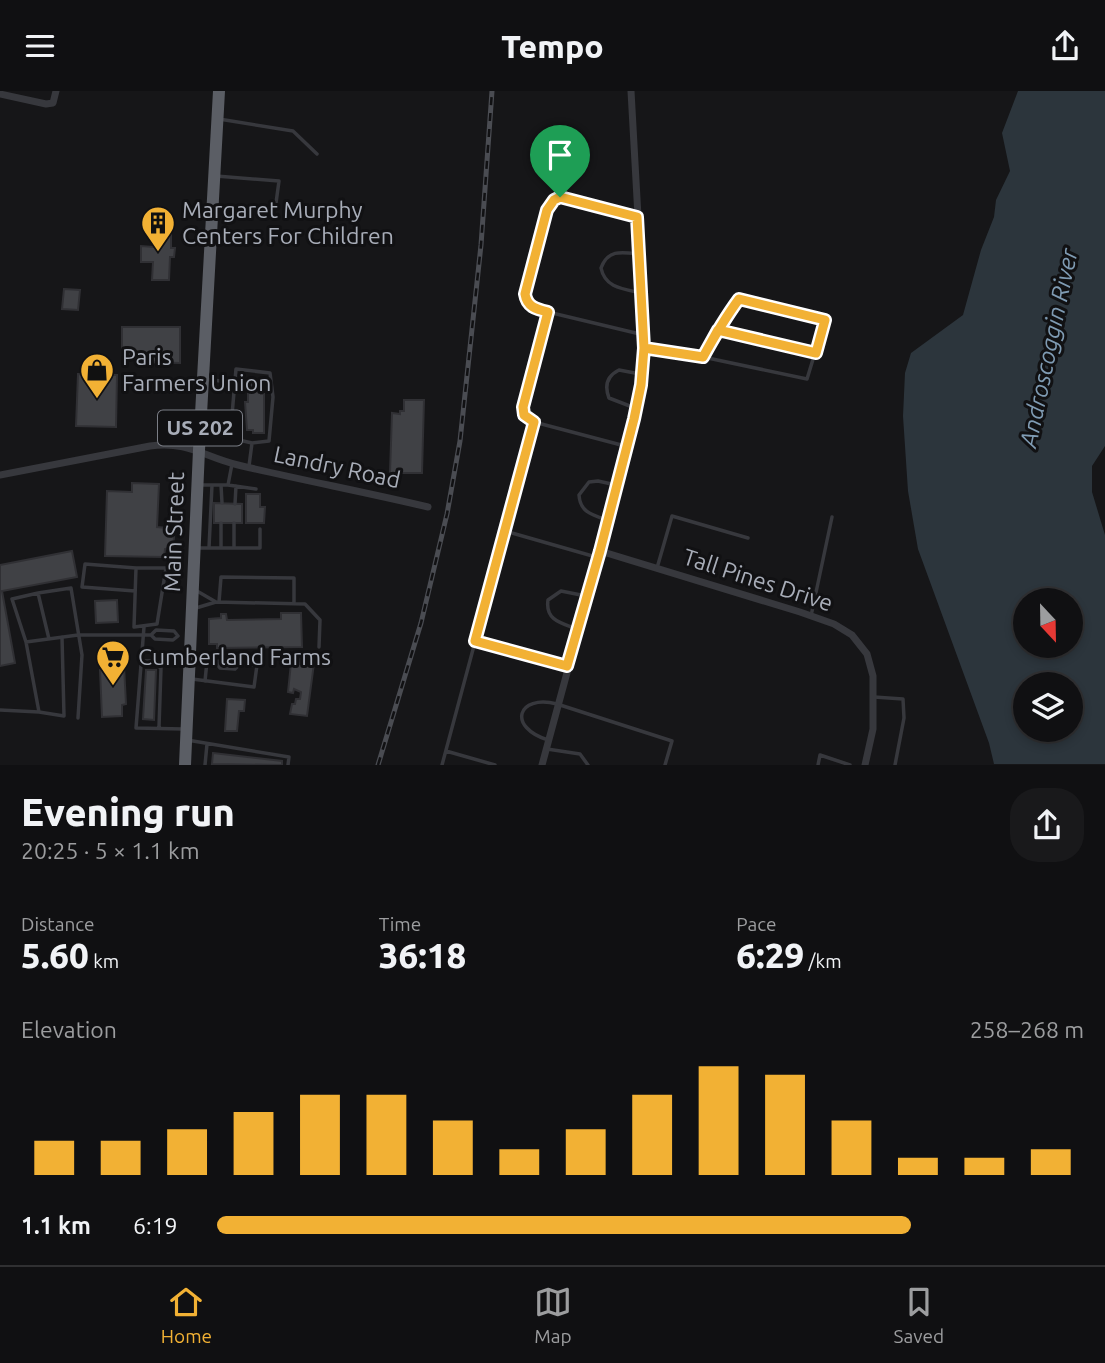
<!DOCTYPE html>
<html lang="en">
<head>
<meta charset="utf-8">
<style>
	body { margin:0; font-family:Ubuntu,sans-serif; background:#19191b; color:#f1f3f6; height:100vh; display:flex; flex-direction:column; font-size:26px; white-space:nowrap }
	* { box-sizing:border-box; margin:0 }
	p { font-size:23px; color:#9c9d9f }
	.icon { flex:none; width:38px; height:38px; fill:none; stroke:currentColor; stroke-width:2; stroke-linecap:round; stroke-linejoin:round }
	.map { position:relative; height:674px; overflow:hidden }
	.drawer { display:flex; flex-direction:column; background:#101012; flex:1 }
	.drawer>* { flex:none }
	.needle { width:46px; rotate:158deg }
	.buttons { position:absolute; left:1013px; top:497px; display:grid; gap:14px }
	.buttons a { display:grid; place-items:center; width:70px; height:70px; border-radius:50%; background:#101012; box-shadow:0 4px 10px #0003,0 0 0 2px #303032; font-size:35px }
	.pin { position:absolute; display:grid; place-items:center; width:60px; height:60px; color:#fff; margin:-72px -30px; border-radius:50% 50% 50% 0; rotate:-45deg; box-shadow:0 0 7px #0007 }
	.pin .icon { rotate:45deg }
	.round { display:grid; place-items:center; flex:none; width:74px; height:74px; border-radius:28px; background:#19191b }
	.headline { display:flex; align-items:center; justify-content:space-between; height:119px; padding:0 21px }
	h1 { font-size:38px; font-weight:800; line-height:52px }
	.metrics { display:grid; grid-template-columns:repeat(3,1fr); gap:10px; height:119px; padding:7px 21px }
	.metrics div { display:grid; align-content:center }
	.metrics b { font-size:35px; font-weight:800 }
	.metrics small { font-size:19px; font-weight:400 }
	.metrics p { font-size:19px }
	.chart { height:196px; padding:14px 21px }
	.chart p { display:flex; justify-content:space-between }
	.chart svg { width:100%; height:126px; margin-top:7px; stroke:#f2b134; stroke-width:6 }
	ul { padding:0 21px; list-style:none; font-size:23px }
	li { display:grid; grid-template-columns:112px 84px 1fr; align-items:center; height:52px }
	li i { height:18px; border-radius:9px; background:#f2b134 }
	header { display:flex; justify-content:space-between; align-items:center; height:91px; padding:0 21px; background:#101012; font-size:32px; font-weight:800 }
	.tab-bar { display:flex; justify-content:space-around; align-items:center; height:98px; border-top:2px solid #303032; background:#101012; font-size:19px; color:#9c9d9f }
	.tab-bar a { display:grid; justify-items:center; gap:4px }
	.tab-bar .active { color:#f2b134 }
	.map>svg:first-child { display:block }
</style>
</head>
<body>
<header><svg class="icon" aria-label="menu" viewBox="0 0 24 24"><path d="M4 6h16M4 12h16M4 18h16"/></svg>Tempo<svg class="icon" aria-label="share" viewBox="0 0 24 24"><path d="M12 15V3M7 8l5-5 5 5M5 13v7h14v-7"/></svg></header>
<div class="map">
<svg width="1105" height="674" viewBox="0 0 1105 674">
	<rect width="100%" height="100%" fill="#161618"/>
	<path fill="#2c353c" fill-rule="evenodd" d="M1018 0H1105V355L1092 375V401L1105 444V673H994L989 652 918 458 908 400 903 325 905 282 911 262 963 224 981 159 994 126 996 109 1010 80 1002 42ZM1026 509H1071V555H1026ZM1026 593H1071V639H1026Z"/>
	<path fill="#404145" stroke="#303034" stroke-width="2" d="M155 141H171V157H175L174 166H170L169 189H152L153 171H141V155L154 156Z
		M64 198 80 199 78 219 62 218Z
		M122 236H180V272L140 271V265L122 264Z
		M78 283 117 284 116 336 76 335Z
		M251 289H261V303H264V342H253V339H247L245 311H248V302H251Z
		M404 309H424L422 382H390L392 322 400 323V320H404Z
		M132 392 159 393 157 436 167 437 174 446 173 456 165 458 164 466 105 465 107 400 132 401Z
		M246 403H260V416H265L264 432H246Z
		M214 412 242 413V432H214Z
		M72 460 77 486 2 500 15 572 0 575V474Z
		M117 509 118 531 96 532 95 510Z
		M281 522H301L302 556 217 557V553H209V528L221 527V523H226L227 529 281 528Z
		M301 564 315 565 307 625 290 623 292 613H295L296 608H300L301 601 294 598 293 602 288 601 291 572 300 573Z
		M124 575 126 613 122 614V625L102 626 100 579Z
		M146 579H156L154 629 143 628Z
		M227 608 245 609 244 620H239L237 640H225Z
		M213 662 282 670V674L212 673Z"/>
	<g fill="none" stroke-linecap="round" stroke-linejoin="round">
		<path stroke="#37383d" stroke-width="3.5" d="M219 28 293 40 317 63
			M216 85 279 90 276 112
			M639 163C622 161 608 158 601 177 605 197 623 198 642 202
			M548 221 644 244
			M719 239 816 262
			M644 257 703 266 807 288 825 229 739 208 726 225 703 266
			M205 288 251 294
			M261 295 271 296
			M635 317 609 307C604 294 607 285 619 279L640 283
			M534 331 625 355
			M249 375 252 352 269 350 273 306 270 282 236 278 230 347 252 352
			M199 394H228L256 398
			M221 394 222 412
			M228 394 232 373
			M235 413 236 395
			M607 429C592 424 580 421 579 404L589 391 598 390 616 394
			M505 440 596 466
			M221 456V432
			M234 456V432
			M197 457H260V438
			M209 457 212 394
			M136 477H166L157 533 134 536Z
			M657 477 672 425 748 447
			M135 500 82 496 85 473 136 477
			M197 500 216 511
			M219 511 221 486 294 487V513
			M196 517 216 511 305 513 320 529 319 556
			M811 525 832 426
			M144 536 136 637 183 638
			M577 538C561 532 545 529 548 509L561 500 586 505
			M62 546 64 625 39 621 26 551 78 544H151L156 539 174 540 178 545 173 549 155 548 151 544
			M49 548 38 502 71 497 82 564 78 627
			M475 550 567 575
			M26 551 12 508 38 502
			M141 570H151L161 577 159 636
			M216 571 220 577 235 578 239 574
			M192 588 254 596 257 574 194 568
			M205 590 207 570
			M874 606 903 608 904 627 895 674
			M0 619 39 621
			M187 649 289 666 288 674
			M548 649C507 636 517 603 557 613L672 650 665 674
			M547 658 580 663 588 674
			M446 660 495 674
			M205 674 207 653
			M442 674 534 331 524 324 523 316 548 221C536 218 526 216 525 203L547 119 554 109 560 106 637 126
			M818 674 820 664 850 674"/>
		<path stroke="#37383d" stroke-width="7" d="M0 3 46 13 53 12 56 0
			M0 384 150 355C189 350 204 366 238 374 301 389 365 401 428 416
			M600 460 800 521 834 533 852 544 867 563 873 585V638L865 674
			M542 674 600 460 641 294 644 233 631 0"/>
		<path stroke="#5b5e65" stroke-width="12" d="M185 674 199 359 219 0"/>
		<g stroke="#4a4c52" stroke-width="5">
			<path id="rail" d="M378 674 421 532 447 423 460 350 481 154 492 0"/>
		</g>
		<use href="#rail" stroke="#111113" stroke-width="2.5" stroke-dasharray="8" stroke-linecap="butt"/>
	</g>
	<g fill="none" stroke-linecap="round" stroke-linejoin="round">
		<g stroke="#fff" stroke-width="14">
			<path id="route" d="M560 106 554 109 547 119 525 203C527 216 536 218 548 221L523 316 524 324 534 331 475 550 567 575 600 460 634 328 641 294 644 257 703 266 718 239 816 262 825 229 739 208C725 227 714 246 703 266L644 257 637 126 560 106"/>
		</g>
		<use href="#route" stroke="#f2b134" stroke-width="9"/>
	</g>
	<defs>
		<g id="building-pin" transform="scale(1.75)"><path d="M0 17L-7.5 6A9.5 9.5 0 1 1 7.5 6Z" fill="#f2b134" stroke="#111113"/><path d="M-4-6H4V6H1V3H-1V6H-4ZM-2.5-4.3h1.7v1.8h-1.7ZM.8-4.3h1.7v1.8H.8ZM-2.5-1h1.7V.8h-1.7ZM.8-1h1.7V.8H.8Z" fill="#111"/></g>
		<g id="shop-pin" transform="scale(1.75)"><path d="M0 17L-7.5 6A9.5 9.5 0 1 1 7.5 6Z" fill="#f2b134" stroke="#111113"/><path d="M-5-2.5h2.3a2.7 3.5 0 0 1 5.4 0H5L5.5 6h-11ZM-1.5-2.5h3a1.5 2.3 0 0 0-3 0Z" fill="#111"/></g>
		<g id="supermarket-pin" transform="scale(1.75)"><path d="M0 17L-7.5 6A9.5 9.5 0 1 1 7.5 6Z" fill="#f2b134" stroke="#111113"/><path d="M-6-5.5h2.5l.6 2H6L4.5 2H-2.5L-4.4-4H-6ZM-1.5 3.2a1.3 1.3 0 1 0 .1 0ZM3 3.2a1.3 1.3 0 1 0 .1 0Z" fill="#111"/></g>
	</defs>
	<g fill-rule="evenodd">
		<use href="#building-pin" x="158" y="132"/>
		<use href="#shop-pin" x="97" y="279"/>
		<use href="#supermarket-pin" x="113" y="566"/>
	</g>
	<g text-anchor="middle" stroke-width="6" stroke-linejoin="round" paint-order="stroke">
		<rect fill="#111113" stroke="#7b7e86" stroke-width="2" x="158" y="319.5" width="84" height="35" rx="5"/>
		<g font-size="21" font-weight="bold" fill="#a8adb8">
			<text x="200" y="344">US 202</text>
		</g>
		<g font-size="23" fill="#a8adb8" stroke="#111113" text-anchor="start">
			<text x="182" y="127">Margaret Murphy<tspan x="182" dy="26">Centers For Children</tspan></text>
			<text x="122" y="274">Paris<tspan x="122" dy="26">Farmers Union</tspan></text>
			<text x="138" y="574">Cumberland Farms</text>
		</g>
		<g font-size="23" fill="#a8adb8" stroke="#111113">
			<text transform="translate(337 376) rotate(12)" y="8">Landry Road</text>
			<text transform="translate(174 441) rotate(-88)" y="8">Main Street</text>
			<text transform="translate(758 489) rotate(18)" y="8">Tall Pines Drive</text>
		</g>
		<g font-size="24" font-style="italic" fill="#7f9bb3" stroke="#111113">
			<text transform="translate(1049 257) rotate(-78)" y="8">Androscoggin River</text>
		</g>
	</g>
</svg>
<div class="buttons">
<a><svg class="needle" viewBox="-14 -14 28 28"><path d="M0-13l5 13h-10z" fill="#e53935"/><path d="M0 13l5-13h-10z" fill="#9c9d9f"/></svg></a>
<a><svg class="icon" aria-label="layers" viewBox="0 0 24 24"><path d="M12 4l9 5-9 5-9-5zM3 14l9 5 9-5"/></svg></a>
</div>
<div class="pin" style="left:560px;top:106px;background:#1e9e55"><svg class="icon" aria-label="arrive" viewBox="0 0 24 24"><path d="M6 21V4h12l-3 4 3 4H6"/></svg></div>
</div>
<section class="drawer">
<div class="headline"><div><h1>Evening run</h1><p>20:25 · 5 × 1.1 km</p></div><a class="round"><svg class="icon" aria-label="share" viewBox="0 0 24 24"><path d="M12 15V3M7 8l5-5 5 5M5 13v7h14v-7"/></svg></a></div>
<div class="metrics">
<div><p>Distance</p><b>5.60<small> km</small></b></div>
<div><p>Time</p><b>36:18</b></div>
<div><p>Pace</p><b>6:29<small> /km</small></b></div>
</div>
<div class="chart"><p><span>Elevation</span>258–268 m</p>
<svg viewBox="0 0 160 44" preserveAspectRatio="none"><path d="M5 44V32M15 44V32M25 44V28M35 44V22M45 44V16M55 44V16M65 44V25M75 44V35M85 44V28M95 44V16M105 44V6M115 44V9M125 44V25M135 44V38M145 44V38M155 44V35"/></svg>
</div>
<ul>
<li><b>1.1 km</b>6:19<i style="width:80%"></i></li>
</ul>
</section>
<nav class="tab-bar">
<a class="active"><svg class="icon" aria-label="home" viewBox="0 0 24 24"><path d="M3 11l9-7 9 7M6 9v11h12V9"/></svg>Home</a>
<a><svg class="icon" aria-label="map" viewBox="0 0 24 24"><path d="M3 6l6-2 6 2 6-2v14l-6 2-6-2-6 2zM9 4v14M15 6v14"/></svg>Map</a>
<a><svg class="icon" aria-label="saved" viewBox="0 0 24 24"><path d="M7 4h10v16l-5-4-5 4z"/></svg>Saved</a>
</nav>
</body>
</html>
